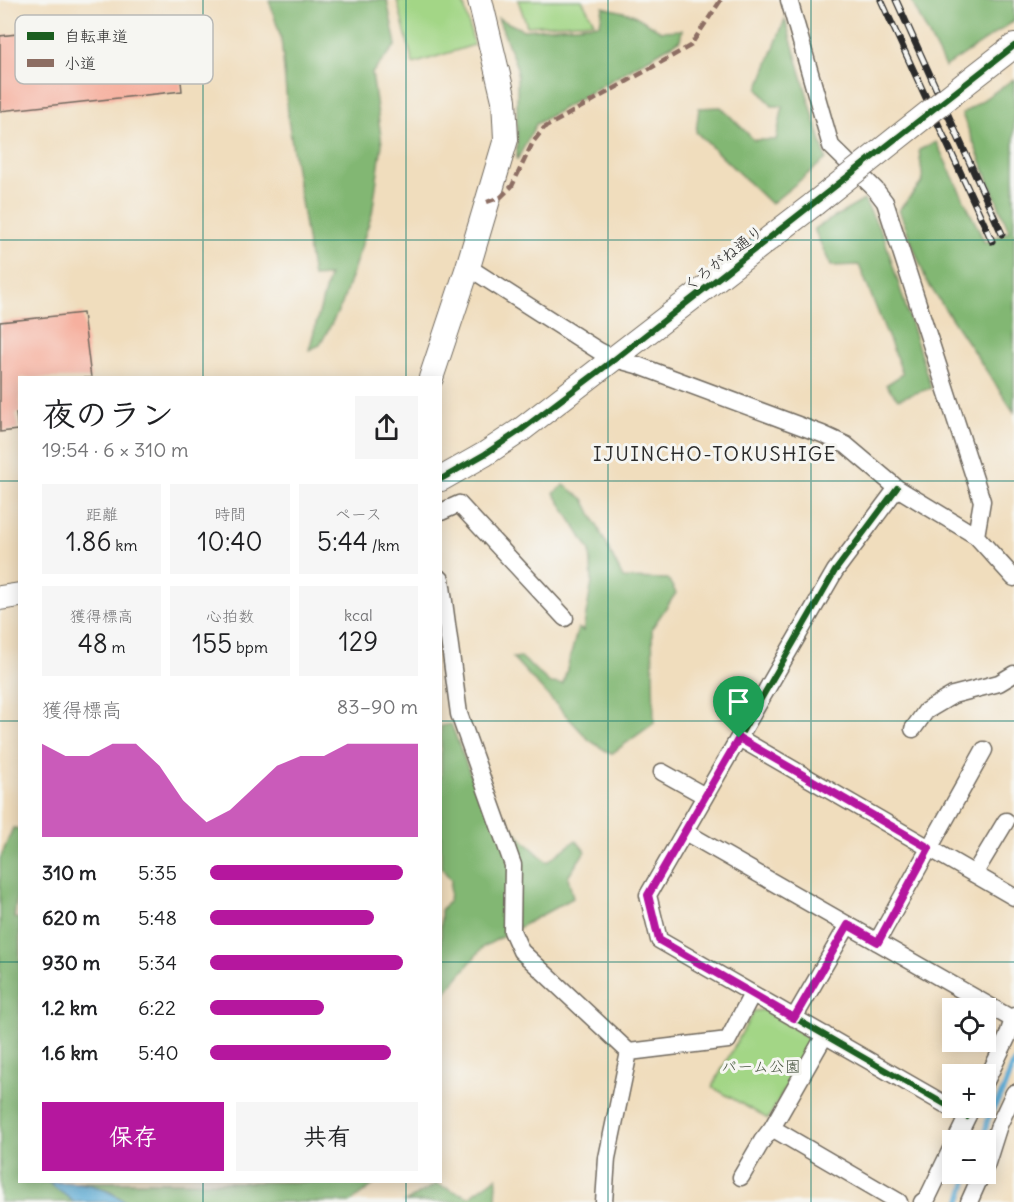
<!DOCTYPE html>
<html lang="ja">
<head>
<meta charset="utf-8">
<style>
	body { margin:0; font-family:Delius,"Klee One",sans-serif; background:#f6f6f6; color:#202124; height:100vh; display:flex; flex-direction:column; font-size:22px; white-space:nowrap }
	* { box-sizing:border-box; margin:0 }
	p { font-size:20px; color:#757577 }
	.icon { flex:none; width:33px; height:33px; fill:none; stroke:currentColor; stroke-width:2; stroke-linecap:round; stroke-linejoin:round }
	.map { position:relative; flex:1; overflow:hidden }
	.drawer { position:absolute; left:18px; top:376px; width:424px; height:807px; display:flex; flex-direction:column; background:#fff; border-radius:0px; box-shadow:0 3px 15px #0003 }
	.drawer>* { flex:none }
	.buttons { position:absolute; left:942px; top:998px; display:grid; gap:12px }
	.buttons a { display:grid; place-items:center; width:54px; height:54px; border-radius:0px; background:#fff; box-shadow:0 3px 15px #0003; font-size:30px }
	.pin { position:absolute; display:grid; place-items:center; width:51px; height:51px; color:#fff; margin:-62px -26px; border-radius:50% 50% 50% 0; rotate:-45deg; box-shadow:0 0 6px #0007 }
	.pin .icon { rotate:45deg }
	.round { display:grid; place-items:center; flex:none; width:63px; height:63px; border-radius:0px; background:#f6f6f6 }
	.head { display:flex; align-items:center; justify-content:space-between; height:102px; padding:0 24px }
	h1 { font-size:33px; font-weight:600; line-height:45px }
	.stats { display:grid; grid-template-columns:repeat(3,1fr); gap:9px; height:102px; padding:6px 24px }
	.stats div { display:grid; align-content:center; border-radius:0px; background:#f6f6f6; text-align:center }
	.stats b { font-size:26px; font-weight:600 }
	.stats small { font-size:16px; font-weight:400 }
	.stats p { font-size:16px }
	.chart { height:168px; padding:12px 24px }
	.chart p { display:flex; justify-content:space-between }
	.chart svg { width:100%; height:108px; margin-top:6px; fill:#b5179e; opacity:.7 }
	.button { display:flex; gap:12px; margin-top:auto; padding:12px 24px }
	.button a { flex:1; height:69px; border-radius:0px; background:#b5179e; color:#fff; font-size:24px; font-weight:600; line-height:69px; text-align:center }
	.button a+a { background:#f6f6f6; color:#202124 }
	ul { padding:0 24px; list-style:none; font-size:20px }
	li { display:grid; grid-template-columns:96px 72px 1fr; align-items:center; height:45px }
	li i { height:15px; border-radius:8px; background:#b5179e }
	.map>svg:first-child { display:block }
</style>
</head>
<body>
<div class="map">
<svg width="1014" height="1202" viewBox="0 0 1014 1202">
	<rect width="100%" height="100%" fill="#f6f6f2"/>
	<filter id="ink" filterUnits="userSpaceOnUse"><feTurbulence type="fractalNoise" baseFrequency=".0167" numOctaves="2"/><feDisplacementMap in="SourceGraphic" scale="12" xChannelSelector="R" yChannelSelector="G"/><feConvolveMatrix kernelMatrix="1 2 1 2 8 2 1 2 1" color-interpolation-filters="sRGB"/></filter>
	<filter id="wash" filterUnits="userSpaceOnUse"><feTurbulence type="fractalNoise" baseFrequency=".008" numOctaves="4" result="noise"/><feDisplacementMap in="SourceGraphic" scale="24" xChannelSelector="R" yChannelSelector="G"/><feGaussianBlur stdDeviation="1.35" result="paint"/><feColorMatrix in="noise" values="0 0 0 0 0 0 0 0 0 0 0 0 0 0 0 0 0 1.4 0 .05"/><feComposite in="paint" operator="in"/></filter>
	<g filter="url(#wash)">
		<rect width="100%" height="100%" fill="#f0ddbd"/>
		<path fill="#a3d686" stroke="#678058" stroke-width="1.5" d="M397 0H461L464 5 474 45 413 64Z
			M518 0H582L594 22 527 26Z
			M763 1010 806 1035 810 1044 768 1119 712 1087 754 1011Z"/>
		<path fill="#82b773" stroke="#56714f" stroke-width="1.5" d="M269 0H387L396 45 372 73 382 144 372 214 342 304 320 345 309 350 329 276 313 277 289 125 281 38Z
			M911 0H1014V21L945 67Z
			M603 7 632 14 661 31 682 30 680 40 536 124 517 160V68L498 18 523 30 600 24Z
			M785 19 826 159 771 204 696 132 699 108 721 107 754 140H776L783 106H772L758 89Z
			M1014 79V412L927 282 899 210 923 181 919 150 936 142 985 243 1009 231 962 114Z
			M864 200 884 237 931 388 898 399 886 385 903 374 859 265 831 266 814 229Z
			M564 485 584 499 623 578 668 579 676 593 652 628 654 723 611 754 589 740 513 658 521 657 550 683 563 684 578 628 583 631 592 582 590 551 554 493Z
			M451 724 476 789 522 839 547 862 576 840 585 851 568 877 573 898 483 947 441 998V910L449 901 451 880 441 867V726Z
			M13 828 20 829V875L14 918 20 919V1182H48L74 1202H0V859Z
			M497 1177 496 1202H405L436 1184 469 1197Z
			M79 1182H376V1183L351 1202H126L106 1189Z"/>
		<path fill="#5eafd9" stroke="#446d82" stroke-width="1.5" d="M48 1182C83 1182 96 1182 126 1202H74Z"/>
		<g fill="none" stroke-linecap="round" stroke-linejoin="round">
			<path stroke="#5eafd9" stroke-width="5" d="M983 1140 988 1119 1003 1091 1014 1062
				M960 1202 969 1173"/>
		</g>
		<g id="blocks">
			<path fill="#f6b09f" d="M174 16 182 91 0 111V36Z
				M83 313 91 378H20V413H16L18 430 0 432V322Z"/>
		</g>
	</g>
	<g filter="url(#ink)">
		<use href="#blocks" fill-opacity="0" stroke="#70695e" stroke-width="1.5"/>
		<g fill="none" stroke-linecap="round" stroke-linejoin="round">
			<g stroke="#70695e" stroke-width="19">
				<path id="street" d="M789 0 831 146 875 189 885 202 982 501 976 536
					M468 267 599 351 615 359 637 365 822 434 846 445 897 488 976 536 1014 578
					M897 488 835 571 648 895 659 940 967 1117
					M441 512 459 504 565 618
					M441 579 459 714 513 865 512 931 521 951 629 1052 607 1158 604 1202
					M913 729 926 711 953 695 999 683 1014 674
					M739 738 1014 897
					M662 772 705 796
					M685 832 1014 1020
					M974 874 1006 821
					M877 942 984 750
					M794 1018 848 925
					M825 1035 772 1128 899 1202
					M629 1052 728 1040 752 994
					M986 1081 1007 1038 1014 1016
					M956 1140 971 1109
					M986 1166 999 1125 1014 1093
					M741 1177 762 1141 772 1128
					M922 1202 927 1199 952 1147
					M969 1202 982 1173"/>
			</g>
			<g stroke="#70695e" stroke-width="26">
				<path id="secondary" d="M965 84 1014 46
					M431 378 468 267 506 139 504 100 480 0
					M441 479 485 454 521 430 814 204
					M0 598 20 595"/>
			</g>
			<use href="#street" stroke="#fff" stroke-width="16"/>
			<use href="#secondary" stroke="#fff" stroke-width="24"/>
			<g stroke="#2b2b2b" stroke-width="7">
				<path id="rail" d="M881 0 992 241
					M896 0 1002 234"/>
			</g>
			<use href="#rail" stroke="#f6f6f2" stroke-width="4.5" stroke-dasharray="14" stroke-linecap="butt"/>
			<g stroke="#70695e" stroke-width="26" stroke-linecap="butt">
				<path id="secondary-bridge" d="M814 204 965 84"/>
			</g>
			<use href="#secondary-bridge" stroke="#fff" stroke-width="24"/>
			<path stroke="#8d6e63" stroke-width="4.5" stroke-dasharray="9 4.5" stroke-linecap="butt" d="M487 202 501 197 512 186 533 142 544 128 690 46 721 0"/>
			<g stroke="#f6f6f2" stroke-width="10">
				<path id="cycleway" d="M441 479 485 454 521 430 615 359 1014 46
					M897 488 835 571 648 895 659 940 967 1117"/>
			</g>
			<use href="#cycleway" stroke="#1b5e20" stroke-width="6"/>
		</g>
	</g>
	<g fill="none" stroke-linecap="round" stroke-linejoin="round" filter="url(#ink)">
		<g stroke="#fff" stroke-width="12">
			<path id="route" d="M739 738 929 848 878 942 848 925 794 1018 659 940 648 895Z"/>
		</g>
		<use href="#route" stroke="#b5179e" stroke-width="8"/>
	</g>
	<path fill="none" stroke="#0f766e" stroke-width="1.5" stroke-opacity="0.55" d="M203 0V378M406 0V378M608 0V1202M811 0V1202M0 240H1014M0 481H20M441 481H1014M0 721H20M441 721H1014M0 962H20M441 962H1014M203 1182V1202M406 1182V1202"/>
	<g text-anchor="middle" stroke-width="6" stroke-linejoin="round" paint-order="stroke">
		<g font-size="16" fill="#2b2b2b" stroke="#f6f6f2">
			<text transform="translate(723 258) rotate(-38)" y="6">くろがね通り</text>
		</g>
		<g font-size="16" fill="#495642" stroke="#f6f6f2">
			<text x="761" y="1072">パーム公園</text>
		</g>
		<g font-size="20" letter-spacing="1.5" fill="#2b2b2b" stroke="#f6f6f2">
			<text x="715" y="461">IJUINCHO-TOKUSHIGE</text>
		</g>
	</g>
	<rect x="15" y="15" width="198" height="69" rx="9" fill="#f6f6f2" stroke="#b9b9b6" stroke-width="1.5"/>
	<rect x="27" y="32" width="27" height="8" fill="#1b5e20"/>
	<rect x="27" y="59" width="27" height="8" fill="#8d6e63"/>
	<g font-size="16" fill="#2b2b2b">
		<text x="64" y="42">自転車道</text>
		<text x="64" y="69">小道</text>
	</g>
</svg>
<div class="buttons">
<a><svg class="icon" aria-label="locate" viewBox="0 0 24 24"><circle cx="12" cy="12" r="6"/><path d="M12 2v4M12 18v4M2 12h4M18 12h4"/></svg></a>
<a>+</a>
<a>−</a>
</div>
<div class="pin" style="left:739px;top:738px;background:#1e9e55"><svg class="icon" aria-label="arrive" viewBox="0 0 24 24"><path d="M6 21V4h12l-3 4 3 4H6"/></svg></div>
<section class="drawer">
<div class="head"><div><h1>夜のラン</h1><p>19:54 · 6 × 310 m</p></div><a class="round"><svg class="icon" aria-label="share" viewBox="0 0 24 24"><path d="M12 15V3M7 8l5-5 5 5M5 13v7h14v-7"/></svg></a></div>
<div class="stats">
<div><p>距離</p><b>1.86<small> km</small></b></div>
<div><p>時間</p><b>10:40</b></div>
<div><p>ペース</p><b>5:44<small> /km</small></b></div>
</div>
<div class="stats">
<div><p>獲得標高</p><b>48<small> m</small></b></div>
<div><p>心拍数</p><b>155<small> bpm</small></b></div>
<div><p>kcal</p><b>129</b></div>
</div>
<div class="chart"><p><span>獲得標高</span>83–90 m</p>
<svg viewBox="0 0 160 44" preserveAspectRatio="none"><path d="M0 44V6L10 11L20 11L30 6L40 6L50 15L60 29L70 38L80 33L90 24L100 15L110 11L120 11L130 6L140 6L150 6L160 6V44z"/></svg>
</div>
<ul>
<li><b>310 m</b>5:35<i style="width:93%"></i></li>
<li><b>620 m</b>5:48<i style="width:79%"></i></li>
<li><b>930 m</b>5:34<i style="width:93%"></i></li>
<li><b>1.2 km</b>6:22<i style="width:55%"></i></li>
<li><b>1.6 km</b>5:40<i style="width:87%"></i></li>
</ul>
<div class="button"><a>保存</a><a>共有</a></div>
</section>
</div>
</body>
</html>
